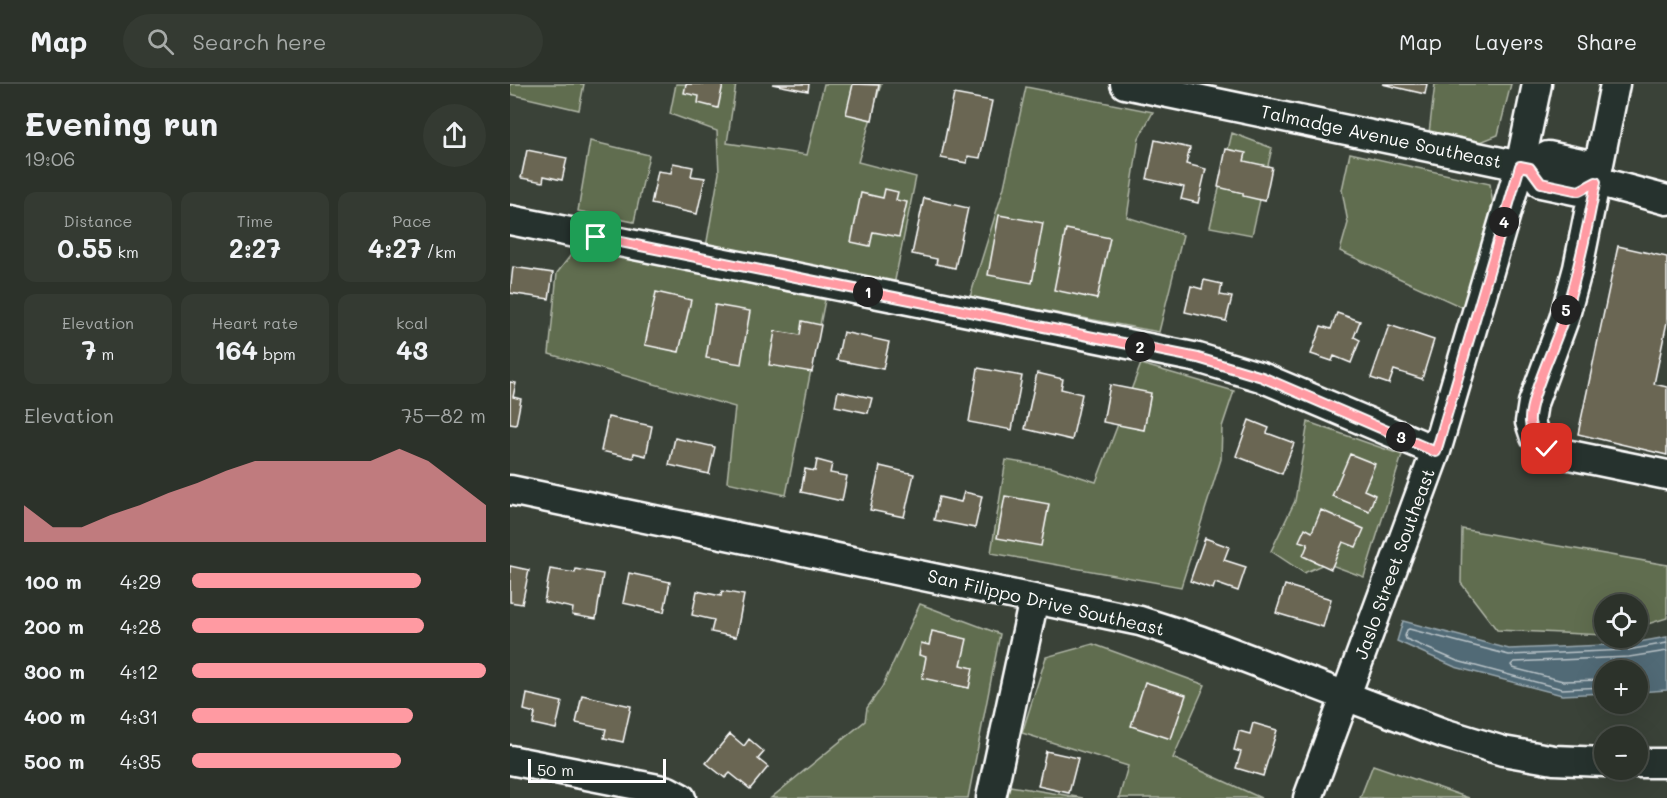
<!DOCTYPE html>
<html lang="en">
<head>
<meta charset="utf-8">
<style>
	body { margin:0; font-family:Mali,sans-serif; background:#343a32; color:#f1f3f6; height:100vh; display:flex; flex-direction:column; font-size:22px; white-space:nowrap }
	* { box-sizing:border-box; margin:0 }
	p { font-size:20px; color:#a6aaa8 }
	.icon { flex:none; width:33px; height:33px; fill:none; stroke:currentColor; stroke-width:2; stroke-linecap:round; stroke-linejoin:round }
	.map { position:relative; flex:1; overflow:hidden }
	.drawer { display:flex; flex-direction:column; background:#2c322a; width:510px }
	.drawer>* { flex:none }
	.controls { position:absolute; left:1084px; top:510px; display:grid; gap:12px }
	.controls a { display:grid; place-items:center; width:54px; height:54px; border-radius:50%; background:#2c322a; box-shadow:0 6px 24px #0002,0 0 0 2px #484d47; font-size:30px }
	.scale { position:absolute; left:18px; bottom:15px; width:138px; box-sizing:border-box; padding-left:6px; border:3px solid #fff; border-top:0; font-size:16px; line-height:21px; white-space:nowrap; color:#fff; -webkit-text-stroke:4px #26332d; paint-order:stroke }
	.pin { position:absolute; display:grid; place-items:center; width:51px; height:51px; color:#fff; margin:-26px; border-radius:12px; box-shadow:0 3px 9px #0006 }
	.km { position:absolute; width:30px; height:30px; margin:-15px; border-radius:50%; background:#222; color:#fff; font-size:16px; line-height:30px; text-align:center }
	.round { display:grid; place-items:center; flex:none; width:63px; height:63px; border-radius:32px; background:#343a32 }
	.summary { display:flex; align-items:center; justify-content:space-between; height:102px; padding:0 24px }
	h1 { font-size:33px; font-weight:700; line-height:45px }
	.stats { display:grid; grid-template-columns:repeat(3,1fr); gap:9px; height:102px; padding:6px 24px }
	.stats div { display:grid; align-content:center; border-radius:12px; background:#343a32; text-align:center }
	.stats b { font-size:26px; font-weight:700 }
	.stats small { font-size:16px; font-weight:400 }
	.stats p { font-size:16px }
	.chart { height:168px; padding:12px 24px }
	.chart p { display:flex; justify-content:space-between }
	.chart svg { width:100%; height:108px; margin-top:6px; fill:#ff9aa2; opacity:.7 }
	ul { padding:0 24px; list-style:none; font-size:20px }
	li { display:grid; grid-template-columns:96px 72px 1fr; align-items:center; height:45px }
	li i { height:15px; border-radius:8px; background:#ff9aa2 }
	header { display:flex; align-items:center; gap:36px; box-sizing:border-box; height:84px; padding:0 30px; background:#2c322a; border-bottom:2px solid #484d47 }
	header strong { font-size:28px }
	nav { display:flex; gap:33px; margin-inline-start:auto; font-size:21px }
	.search { width:420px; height:54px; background:#343a32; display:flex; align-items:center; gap:15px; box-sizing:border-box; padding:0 21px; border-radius:33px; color:#a6aaa8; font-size:22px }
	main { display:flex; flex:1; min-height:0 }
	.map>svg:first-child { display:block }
</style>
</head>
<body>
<header>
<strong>Map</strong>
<div class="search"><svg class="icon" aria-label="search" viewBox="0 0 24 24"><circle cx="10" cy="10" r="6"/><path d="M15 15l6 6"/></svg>Search here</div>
<nav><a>Map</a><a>Layers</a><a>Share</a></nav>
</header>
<main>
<section class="drawer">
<div class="summary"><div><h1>Evening run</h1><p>19:06</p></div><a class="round"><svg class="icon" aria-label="share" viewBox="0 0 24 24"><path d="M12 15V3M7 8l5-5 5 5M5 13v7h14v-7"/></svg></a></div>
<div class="stats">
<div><p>Distance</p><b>0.55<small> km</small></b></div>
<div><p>Time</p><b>2:27</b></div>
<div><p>Pace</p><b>4:27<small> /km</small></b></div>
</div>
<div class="stats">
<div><p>Elevation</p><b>7<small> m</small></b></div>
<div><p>Heart rate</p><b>164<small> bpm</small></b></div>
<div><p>kcal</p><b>43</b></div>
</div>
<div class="chart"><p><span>Elevation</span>75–82 m</p>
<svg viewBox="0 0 160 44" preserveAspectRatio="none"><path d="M0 44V29L10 38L20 38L30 33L40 29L50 24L60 20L70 15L80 11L90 11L100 11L110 11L120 11L130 6L140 11L150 20L160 29V44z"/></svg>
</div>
<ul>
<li><b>100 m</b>4:29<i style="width:78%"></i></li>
<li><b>200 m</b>4:28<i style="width:79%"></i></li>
<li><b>300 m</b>4:12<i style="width:100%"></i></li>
<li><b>400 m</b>4:31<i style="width:75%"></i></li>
<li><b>500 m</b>4:35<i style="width:71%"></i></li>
</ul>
</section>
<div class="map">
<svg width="1157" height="714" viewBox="0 0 1157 714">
	<rect width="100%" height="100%" fill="#3a4238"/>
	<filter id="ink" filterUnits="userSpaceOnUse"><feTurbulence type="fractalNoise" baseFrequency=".0167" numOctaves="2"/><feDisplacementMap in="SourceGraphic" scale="12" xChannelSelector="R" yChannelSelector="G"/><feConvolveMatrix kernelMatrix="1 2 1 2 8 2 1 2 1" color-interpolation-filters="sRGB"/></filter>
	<g filter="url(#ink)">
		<path fill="#606d4f" stroke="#b0b6a7" stroke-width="1.5" d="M0 0H74L69 26 0 10Z
			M166 0H226L217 59 297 71 314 0H371L348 78 406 93 384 201 196 163 209 89 207 47 160 30Z
			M925 0H1001L988 51 968 59 919 49Z
			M516 3 643 28 629 54 617 133 673 151 649 248 460 213 494 103Z
			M722 49 762 64 742 151 700 143Z
			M80 57 139 71 124 138 68 127Z
			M840 69 980 100 983 122 958 226 830 167 838 139 832 106Z
			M67 163 315 216 276 411 217 398 225 323 39 270 47 189Z
			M631 280 724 307 712 343 711 375 671 503 481 469 496 376 543 384 586 398Z
			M798 338 892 371 854 493 816 479 794 489 761 467 785 417Z
			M952 445 1157 481V534L1128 543V520H1095V551L987 546 951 499Z
			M410 520 490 550 458 714H261L355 637 357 624 372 603Z
			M583 560 695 601 663 674 751 714H609L618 682 512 649 536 573Z
			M863 681 959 714H850Z
			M500 702 573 714H497Z"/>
		<path fill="#516a76" stroke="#97a6ad" stroke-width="1.5" d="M893 537 999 565 1118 560 1157 553V606L1128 608V586H1095V609L1052 611 945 583 887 557Z"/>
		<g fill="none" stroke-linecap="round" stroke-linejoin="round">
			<path stroke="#b9c3c8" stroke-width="1.5" d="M1095 596 1053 597 1003 584 1001 581 1004 578 1119 573 1157 567
				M1095 603 1052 605 947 577 896 555 895 552 897 546 899 545 999 571 1118 566 1157 559"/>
		</g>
		<path fill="#6a6653" stroke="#fff" stroke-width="1.5" d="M176 0H213L208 24 188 19 189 12 174 9Z
			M262 0H299L298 7Z
			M343 0 369 1 362 36 336 30Z
			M872 0H917L915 10Z
			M444 10 482 17 470 74 458 72 457 79 431 74Z
			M645 56 680 64 676 80 696 85 688 119 671 115 674 103 637 95Z
			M716 65 736 69 734 77 762 83 755 117 733 112V109L708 103Z
			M17 66 57 74 52 96 34 92 33 98 11 94Z
			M163 79 183 83 181 92 195 94 187 130 141 120 148 87 161 89Z
			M375 105 388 108 386 116 397 118 389 153 363 148 360 162 341 158 351 109 373 114Z
			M414 114 458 124 445 184 426 180 427 175 402 170Z
			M489 131 533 139 522 199 478 191Z
			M556 145 600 154 587 215 544 206Z
			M1108 162 1157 173V238L1144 300 1157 303V371L1068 350Z
			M3 183 43 189 39 215 0 209Z
			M694 196 712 200 710 211 722 213 716 237 675 228 681 202 692 205Z
			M146 208 181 216 169 268 135 261Z
			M205 221 240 227 231 280 196 274Z
			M827 229 850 237 844 253 850 256 841 279 824 272 822 277 801 270 811 242 821 245Z
			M292 237 311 241 302 288 259 281 265 247 290 251Z
			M879 241 924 256 912 295 884 286 879 300 861 294Z
			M333 248 379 258 373 285 327 276Z
			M468 284 512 292 502 346 459 338Z
			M527 289 553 295 551 305 572 310 562 356 515 345Z
			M0 298 6 299 3 313 11 315 6 341 0 340Z
			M600 301 641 309 634 346 593 338Z
			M328 307 362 314 358 329 325 322Z
			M98 333 142 342 136 372 124 369 123 374 91 367Z
			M739 336 759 344 757 349 784 359 772 390 726 372Z
			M165 354 205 363 199 390 159 381Z
			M840 370 865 380 854 406 865 411 859 427 822 412Z
			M307 376 322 380 320 389 337 392 332 417 291 408 295 385 305 387Z
			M370 382 404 390 394 433 360 426Z
			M454 408 472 412 465 444 424 436 429 413 451 418Z
			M495 412 539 420 531 462 487 454Z
			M811 426 854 445 846 463 833 458 821 485 793 472 798 460 789 457 795 444 802 448Z
			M695 454 719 463 714 476 736 483 728 507 705 499 703 505 680 497Z
			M0 482 19 486 12 520 0 518Z
			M40 485 65 489 66 485 93 490 86 535 62 531 63 524 34 518Z
			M119 489 160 498 154 528 113 519Z
			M775 501 821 515 813 543 766 529Z
			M187 507 211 512 212 507 234 511 226 553 201 548 204 536 182 531Z
			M422 547 457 555 451 581 463 584 459 604 412 594 416 573 409 571 411 559 419 561Z
			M635 598 676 611 661 655 621 642Z
			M17 610 52 618 46 645 23 640 25 629 14 626Z
			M72 611 121 622 113 658 94 654 96 645 66 639Z
			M743 639 767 646 753 692 726 684 731 668 724 666 729 647 740 650Z
			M220 650 234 662 239 655 254 668 248 675 258 683 240 705 220 689 215 694 196 679Z
			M536 667 568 674 559 709 528 702Z"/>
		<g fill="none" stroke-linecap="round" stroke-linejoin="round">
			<g stroke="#fff" stroke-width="33">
				<path id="minor" d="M615 0 1020 84
					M1105 0 1068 184 1054 235 1023 319 1020 338 1025 353 1037 365 1055 370 1157 391
					M1020 84 1031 99 1069 107 1086 97 1157 116
					M1020 84 1038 72 1076 80 1086 97
					M0 136 688 274 751 293 926 367
					M0 406 630 537 689 556 933 649 993 667 1044 676 1095 678
					M0 676 158 707 171 714
					M1128 679H1157
					M481 714 524 515
					M798 714 926 367 1010 82 1027 0"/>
			</g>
			<use href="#minor" stroke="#26332d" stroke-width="28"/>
		</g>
	</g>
	<g fill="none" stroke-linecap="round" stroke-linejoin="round" filter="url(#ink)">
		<g stroke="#fff" stroke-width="12">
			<path id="route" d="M86 153 688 274 752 293 926 368 1010 82 1020 84 1031 99 1069 107 1086 98C1078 143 1068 188 1054 233 1047 258 1018 316 1020 338 1021 350 1029 357 1037 365"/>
		</g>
		<use href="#route" stroke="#ff9aa2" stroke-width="8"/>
	</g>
	<g text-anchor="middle" stroke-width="6" stroke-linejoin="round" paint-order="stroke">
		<g font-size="18" fill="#fff" stroke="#26332d">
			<text transform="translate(871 53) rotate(12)" y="6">Talmadge Avenue Southeast</text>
			<text transform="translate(885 480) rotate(-70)" y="6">Jaslo Street Southeast</text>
			<text transform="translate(536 519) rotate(13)" y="6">San Filippo Drive Southeast</text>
		</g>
	</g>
</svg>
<div class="controls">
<a><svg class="icon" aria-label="locate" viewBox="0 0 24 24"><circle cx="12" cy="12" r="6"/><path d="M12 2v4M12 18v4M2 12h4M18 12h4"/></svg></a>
<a>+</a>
<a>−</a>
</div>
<div class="scale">50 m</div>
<div class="pin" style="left:86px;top:153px;background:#1e9e55"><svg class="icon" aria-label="arrive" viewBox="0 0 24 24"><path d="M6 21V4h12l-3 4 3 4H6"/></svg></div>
<div class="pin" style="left:1037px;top:365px;background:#d93025"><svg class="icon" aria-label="check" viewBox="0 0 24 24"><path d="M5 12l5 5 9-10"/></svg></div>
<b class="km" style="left:358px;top:208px">1</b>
<b class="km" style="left:630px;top:263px">2</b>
<b class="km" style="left:891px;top:353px">3</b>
<b class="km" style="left:994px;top:138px">4</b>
<b class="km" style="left:1056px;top:226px">5</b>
</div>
</main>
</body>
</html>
